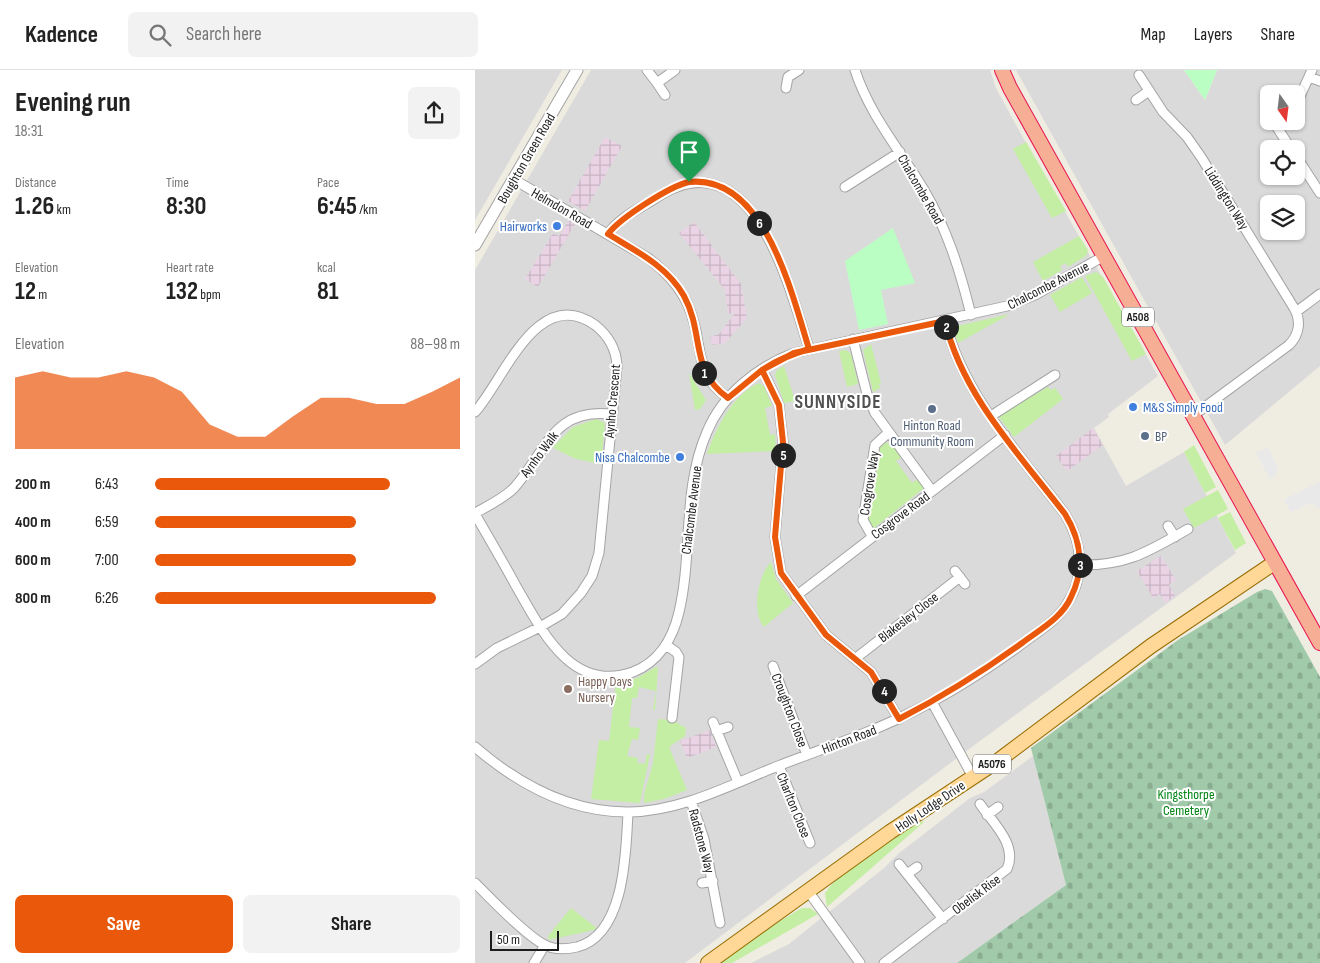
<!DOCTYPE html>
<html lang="en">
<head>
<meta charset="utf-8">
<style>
	body { margin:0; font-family:"Sofia Sans Condensed",sans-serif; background:#f2f2f2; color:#222; height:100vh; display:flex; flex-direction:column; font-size:19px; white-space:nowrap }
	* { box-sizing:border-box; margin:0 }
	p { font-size:16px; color:#767676 }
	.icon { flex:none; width:28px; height:28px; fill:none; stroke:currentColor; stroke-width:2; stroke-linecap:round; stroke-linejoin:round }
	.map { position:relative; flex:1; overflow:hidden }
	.details { display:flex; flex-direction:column; background:#fff; width:475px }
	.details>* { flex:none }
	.needle { width:32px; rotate:166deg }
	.fabs { position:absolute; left:785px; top:15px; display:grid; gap:10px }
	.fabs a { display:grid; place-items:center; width:45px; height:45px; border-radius:8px; background:#fff; box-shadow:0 1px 4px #0004; font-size:25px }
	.scale { position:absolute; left:15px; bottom:12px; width:69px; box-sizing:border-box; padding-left:5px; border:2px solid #1d1d1d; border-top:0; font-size:14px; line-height:18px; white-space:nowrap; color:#1d1d1d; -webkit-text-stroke:4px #fff; paint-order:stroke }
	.pin { position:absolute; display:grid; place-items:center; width:42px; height:42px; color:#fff; margin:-51px -21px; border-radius:50% 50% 50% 0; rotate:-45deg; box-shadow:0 0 5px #0007 }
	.pin .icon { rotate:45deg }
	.km { position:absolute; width:25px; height:25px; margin:-12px; border-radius:50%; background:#222; color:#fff; font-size:14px; line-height:25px; text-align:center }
	.round { display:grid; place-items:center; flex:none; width:52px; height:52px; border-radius:8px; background:#f2f2f2 }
	.overview { display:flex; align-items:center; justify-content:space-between; height:85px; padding:0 15px }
	h1 { font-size:28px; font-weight:700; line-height:38px }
	.stats { display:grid; grid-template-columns:repeat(3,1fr); gap:8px; height:85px; padding:5px 15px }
	.stats div { display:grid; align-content:center }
	.stats b { font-size:25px; font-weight:700 }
	.stats small { font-size:14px; font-weight:400 }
	.stats p { font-size:14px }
	.chart { height:140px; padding:10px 15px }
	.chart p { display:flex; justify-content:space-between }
	.chart svg { width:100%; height:90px; margin-top:5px; fill:#ea580c; opacity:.7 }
	.cta { display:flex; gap:10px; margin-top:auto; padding:10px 15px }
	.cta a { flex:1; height:58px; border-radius:8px; background:#ea580c; color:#fff; font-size:20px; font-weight:700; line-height:58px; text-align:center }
	.cta a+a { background:#f2f2f2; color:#222 }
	ul { padding:0 15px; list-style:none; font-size:16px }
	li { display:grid; grid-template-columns:80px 60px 1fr; align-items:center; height:38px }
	li i { height:12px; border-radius:6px; background:#ea580c }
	header { display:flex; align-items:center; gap:30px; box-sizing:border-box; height:70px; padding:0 25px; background:#fff; border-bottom:1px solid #e0e0e0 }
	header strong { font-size:24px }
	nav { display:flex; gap:28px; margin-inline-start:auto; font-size:18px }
	.search { width:350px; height:45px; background:#f2f2f2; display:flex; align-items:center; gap:12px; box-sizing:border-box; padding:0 18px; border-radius:8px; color:#767676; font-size:19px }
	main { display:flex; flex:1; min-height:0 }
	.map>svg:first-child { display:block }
</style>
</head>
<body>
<header>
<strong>Kadence</strong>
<div class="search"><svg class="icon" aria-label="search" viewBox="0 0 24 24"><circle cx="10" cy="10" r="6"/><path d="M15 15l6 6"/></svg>Search here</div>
<nav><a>Map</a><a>Layers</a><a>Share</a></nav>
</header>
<main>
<section class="details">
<div class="overview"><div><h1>Evening run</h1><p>18:31</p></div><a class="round"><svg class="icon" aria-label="share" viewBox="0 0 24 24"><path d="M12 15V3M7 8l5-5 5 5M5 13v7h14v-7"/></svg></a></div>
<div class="stats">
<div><p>Distance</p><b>1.26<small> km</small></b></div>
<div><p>Time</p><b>8:30</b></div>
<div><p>Pace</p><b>6:45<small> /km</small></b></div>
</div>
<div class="stats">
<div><p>Elevation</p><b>12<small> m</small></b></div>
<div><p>Heart rate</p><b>132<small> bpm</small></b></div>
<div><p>kcal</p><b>81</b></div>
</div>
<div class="chart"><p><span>Elevation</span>88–98 m</p>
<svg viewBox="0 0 160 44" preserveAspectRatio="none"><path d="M0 44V9L10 6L20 9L30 9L40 6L50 9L60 16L70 32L80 38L90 38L100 28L110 19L120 19L130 22L140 22L150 16L160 9V44z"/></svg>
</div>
<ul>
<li><b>200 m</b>6:43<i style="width:77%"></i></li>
<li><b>400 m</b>6:59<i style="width:66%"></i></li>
<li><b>600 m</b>7:00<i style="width:66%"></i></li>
<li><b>800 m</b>6:26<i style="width:92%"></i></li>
</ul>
<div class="cta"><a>Save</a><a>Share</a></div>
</section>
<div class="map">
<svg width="845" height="893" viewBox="0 0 845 893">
	<defs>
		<pattern id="industrial-grid" width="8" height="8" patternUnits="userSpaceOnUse" patternTransform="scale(1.25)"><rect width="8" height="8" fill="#e9d3e4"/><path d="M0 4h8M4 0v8" fill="none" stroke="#c7b5c3"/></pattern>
		<pattern id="cemetery-stones" width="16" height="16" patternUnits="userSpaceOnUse" patternTransform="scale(1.25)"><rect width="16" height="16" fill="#a1caaa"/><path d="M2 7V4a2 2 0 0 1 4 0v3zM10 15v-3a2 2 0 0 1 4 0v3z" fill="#8aad92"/></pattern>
	</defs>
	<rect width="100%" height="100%" fill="#efece2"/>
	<path fill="#dbdada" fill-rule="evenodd" d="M0 0H87L0 150Z
		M116 0H515L521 18 541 55 683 306 633 344 634 347 619 358 651 416 709 382 761 483 494 679 210 893H0V200Z
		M541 0H709L730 30 742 0H845V296L750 375ZM794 24H821V51H794ZM794 79H821V106H794ZM794 134H821V161H794Z
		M558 686 591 815 482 893H276L314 874 409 798 424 783 449 764 495 728 509 722Z"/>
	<path fill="url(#industrial-grid)" d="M130 67 147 76 110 141 93 131Z
		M94 150 100 154 63 217 50 209 78 163 84 166Z
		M219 152 266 214 272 248 250 273 237 275 235 267 244 264 260 243 253 244 250 220 204 163Z
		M618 358 628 375 592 401 581 386Z
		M686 486 701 510 694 515 700 526 690 533 685 524 678 528 662 501Z
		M235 660 241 677 212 688 205 671Z"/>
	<path fill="#c4eea3" d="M551 72 591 141 577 148 538 79Z
		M604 166 613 180 611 186 593 197 591 193 585 196 587 200 568 211 558 192Z
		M621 202 628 207 671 284 657 291 610 206Z
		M607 207 617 223 585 242 575 225Z
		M535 244 483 273 479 261 482 256Z
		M396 274 406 313 404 314 405 318 398 322 388 280Z
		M371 280 376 284 383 314 372 317 364 281Z
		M309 296 320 331 309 333 300 305 302 300Z
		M214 303 231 330 225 339 220 340Z
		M284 313 289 316 297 336 290 338 295 365 300 364 301 381 232 384C241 358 257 325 284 313Z
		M573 317 576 320 580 318 588 329 539 367 524 347V344Z
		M121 349 130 353 126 394 101 389 80 379 78 377 98 357Z
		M408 372 417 374 427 387 421 391 437 413 443 409 449 418 398 459 391 451 404 375Z
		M719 375 741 417 730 423 709 382Z
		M743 420 753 439 719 458 708 439Z
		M755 442 771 473 760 480 743 448Z
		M296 492 301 509 318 533 289 557C276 542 283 505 296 492Z
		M181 597 183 598 180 640H178L181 621 164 617 162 628H157L154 657 165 658 163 670 157 669 152 686 163 688 162 693 170 694 172 684H175L165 733 116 729 124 670 134 671 141 613 162 608Z
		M183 649 197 650 211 658 210 666 194 677 212 720 189 729 169 733V724L178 693Z
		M448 751 449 752 352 837 350 823C374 791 414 769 448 751Z
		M96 838 123 859 74 870 73 866Z
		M327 838H335L343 844 257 893H243L288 861Z"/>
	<path fill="url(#cemetery-stones)" d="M790 519 797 521 845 607V893H482L591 815 556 678 703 570 782 522Z"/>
	<path fill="#bbfec3" d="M709 0H742L730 30Z
		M418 158 440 213 406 220 413 254 384 260 370 191Z"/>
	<path fill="#e9e9e9" d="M793 377 803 399 801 405 795 409 781 383Z
		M845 411V438L842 439 838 432 816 442 809 430Z"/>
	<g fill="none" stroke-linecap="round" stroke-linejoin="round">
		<g stroke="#a4a4a4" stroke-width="11">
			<path id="minor" d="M172 0 182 13 200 0
				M380 0C394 44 425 80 449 120 472 159 485 200 496 245
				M664 5 688 42 712 67 726 87 819 238C826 250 825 264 814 275L719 345
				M834 7 845 11
				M182 13 190 25
				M311 18 313 7 324 0
				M661 30 674 21
				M821 35 837 0
				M791 42 794 45
				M798 51 816 79
				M821 86 845 123
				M38 109 173 188C193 203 210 222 217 246 228 280 220 305 253 328
				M370 117 425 82
				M133 164C144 148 165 138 181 128 277 64 314 215 334 279
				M821 242 845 224
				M378 269 392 324 400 343 457 421
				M287 299 304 335 308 372 300 467 306 503 351 565 396 602 424 649
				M0 342C29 310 62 214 120 255 133 265 142 280 142 297L124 483 117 506 106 523 87 544 65 557 22 578 0 594
				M516 346 580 305
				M0 443C13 436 28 429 39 418 72 381 77 338 136 344
				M0 444C14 468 28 492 41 516 66 559 96 624 158 602 184 592 198 568 204 542 218 483 207 419 232 362 247 325 282 297 319 283L532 236 560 225 629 186
				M693 456 700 467
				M397 466 388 450 400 375 413 363
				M605 495C652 496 674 481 713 459
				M480 501 490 514
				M321 526 530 365
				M191 575 201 582 204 587 197 648
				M381 588 485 507
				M298 596 332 685
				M457 632 498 707
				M238 652 263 712
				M241 661 253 657
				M0 677C43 714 96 743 155 742 207 741 255 715 303 696 349 678 396 663 441 640 477 622 511 600 544 576 560 563 581 552 592 534 611 505 607 472 590 444 545 385 488 325 470 251
				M304 696 335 773
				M216 731 229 769 245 853
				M512 745 523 737
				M424 794 468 849
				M432 804 442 797
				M0 813C15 828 54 869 72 876 81 880 93 879 102 877 150 865 151 782 153 742
				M227 813 238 811
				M333 821 385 893
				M59 893 70 875
				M409 893 532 799C543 775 518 753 505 734"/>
		</g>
		<g stroke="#a4a4a4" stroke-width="13">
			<path id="tertiary" d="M0 175 102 0"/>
		</g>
		<g stroke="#976d00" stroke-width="16">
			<path id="primary" d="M233 893 415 762 524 690 676 576 799 493"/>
		</g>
		<g stroke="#e81552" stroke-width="16">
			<path id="trunk" d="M527 0 535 18 845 573"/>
		</g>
		<use href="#minor" stroke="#fff" stroke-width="9"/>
		<use href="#tertiary" stroke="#fff" stroke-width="11"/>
		<use href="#primary" stroke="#ffd898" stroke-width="14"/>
		<use href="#trunk" stroke="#f6ae94" stroke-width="14"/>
	</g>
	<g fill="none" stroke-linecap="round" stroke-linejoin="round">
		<g stroke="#fff" stroke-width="10">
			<path id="route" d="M214 112C195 116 145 148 133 164 161 181 192 196 209 226 230 265 214 300 253 328L287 300 319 283 470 251C487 325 545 385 590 444 606 470 610 499 596 527 587 548 564 560 547 573 507 602 467 627 424 649L396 602 351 565 306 503 300 467 308 372 304 335 287 300C302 290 317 284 334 279 317 225 290 104 214 112"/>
		</g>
		<use href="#route" stroke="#ea580c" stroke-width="6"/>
	</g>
	<g fill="#3f7fe0" stroke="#fff" stroke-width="2">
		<circle cx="82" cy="156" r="5"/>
		<circle cx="658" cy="337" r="5"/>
		<circle cx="205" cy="387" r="5"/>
	</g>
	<g fill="#5c6f8a" stroke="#fff" stroke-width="2">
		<circle cx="457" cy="339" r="5"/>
		<circle cx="670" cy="366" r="5"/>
	</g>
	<circle fill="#8d6e63" stroke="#fff" stroke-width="2" cx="93" cy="619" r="5"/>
	<g text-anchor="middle" stroke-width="4" stroke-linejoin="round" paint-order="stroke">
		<g fill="#fff" stroke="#616161" stroke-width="1">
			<rect x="647" y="237.5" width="32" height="19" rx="4"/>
			<rect x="498" y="684.5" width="38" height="19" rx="4"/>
		</g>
		<g font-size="12" font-weight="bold" fill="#1d1d1d">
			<text x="663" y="251">A508</text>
			<text x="517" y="698">A5076</text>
		</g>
		<g font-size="14" fill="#1d1d1d" stroke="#fff">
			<text transform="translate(51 88) rotate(-60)" y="5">Boughton Green Road</text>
			<text transform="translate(446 119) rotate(60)" y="5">Chalcombe Road</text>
			<text transform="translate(752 128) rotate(58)" y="5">Liddington Way</text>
			<text transform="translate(87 138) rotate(30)" y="5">Helmdon Road</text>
			<text transform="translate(573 215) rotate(-27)" y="5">Chalcombe Avenue</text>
			<text transform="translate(137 331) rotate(-85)" y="5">Aynho Crescent</text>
			<text transform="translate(64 384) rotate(-53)" y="5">Aynho Walk</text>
			<text transform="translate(394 413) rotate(-81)" y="5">Cosgrove Way</text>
			<text transform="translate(216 440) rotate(-83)" y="5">Chalcombe Avenue</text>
			<text transform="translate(425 445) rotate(-37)" y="5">Cosgrove Road</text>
			<text transform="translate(433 547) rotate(-38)" y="5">Blakesley Close</text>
			<text transform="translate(315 640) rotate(69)" y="5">Croughton Close</text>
			<text transform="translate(374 669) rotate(-21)" y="5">Hinton Road</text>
			<text transform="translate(319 735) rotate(68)" y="5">Charlton Close</text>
			<text transform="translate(455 736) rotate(-34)" y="5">Holly Lodge Drive</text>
			<text transform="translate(227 771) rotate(75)" y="5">Radstone Way</text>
			<text transform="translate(501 824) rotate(-37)" y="5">Obelisk Rise</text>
		</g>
		<g font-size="14" fill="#366cbe" stroke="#fff" text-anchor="end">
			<text x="72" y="161">Hairworks</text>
			<text x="668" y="342" text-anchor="start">M&amp;S Simply Food</text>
			<text x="195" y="392">Nisa Chalcombe</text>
		</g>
		<g font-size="14" fill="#4e5e75" stroke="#fff">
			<text x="457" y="360">Hinton Road<tspan x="457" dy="16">Community Room</tspan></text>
			<text x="680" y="371" text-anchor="start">BP</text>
		</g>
		<g font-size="14" fill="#785e54" stroke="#fff" text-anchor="start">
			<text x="103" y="616">Happy Days<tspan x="103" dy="16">Nursery</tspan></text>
		</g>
		<g font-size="14" fill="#028514" stroke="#fff">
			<text x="711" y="729">Kingsthorpe<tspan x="711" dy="16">Cemetery</tspan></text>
		</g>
		<g font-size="19" font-weight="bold" letter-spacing="1" fill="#505050" stroke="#fff">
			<text x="363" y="338">SUNNYSIDE</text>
		</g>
	</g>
</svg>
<div class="fabs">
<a><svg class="needle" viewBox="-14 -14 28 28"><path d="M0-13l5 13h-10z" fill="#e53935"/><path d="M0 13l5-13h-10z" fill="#767676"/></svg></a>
<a><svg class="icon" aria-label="locate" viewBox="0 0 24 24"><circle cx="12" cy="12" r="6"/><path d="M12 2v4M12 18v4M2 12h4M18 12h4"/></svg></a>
<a><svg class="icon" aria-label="layers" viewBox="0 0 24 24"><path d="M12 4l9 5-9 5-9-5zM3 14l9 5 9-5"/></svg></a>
</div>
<div class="scale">50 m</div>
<div class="pin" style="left:214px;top:112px;background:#1e9e55"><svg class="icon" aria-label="arrive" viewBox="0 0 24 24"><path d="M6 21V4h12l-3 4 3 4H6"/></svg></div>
<b class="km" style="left:229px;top:303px">1</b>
<b class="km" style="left:471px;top:257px">2</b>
<b class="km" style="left:605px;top:495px">3</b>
<b class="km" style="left:409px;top:621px">4</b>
<b class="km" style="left:308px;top:385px">5</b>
<b class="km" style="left:284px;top:153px">6</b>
</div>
</main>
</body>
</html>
